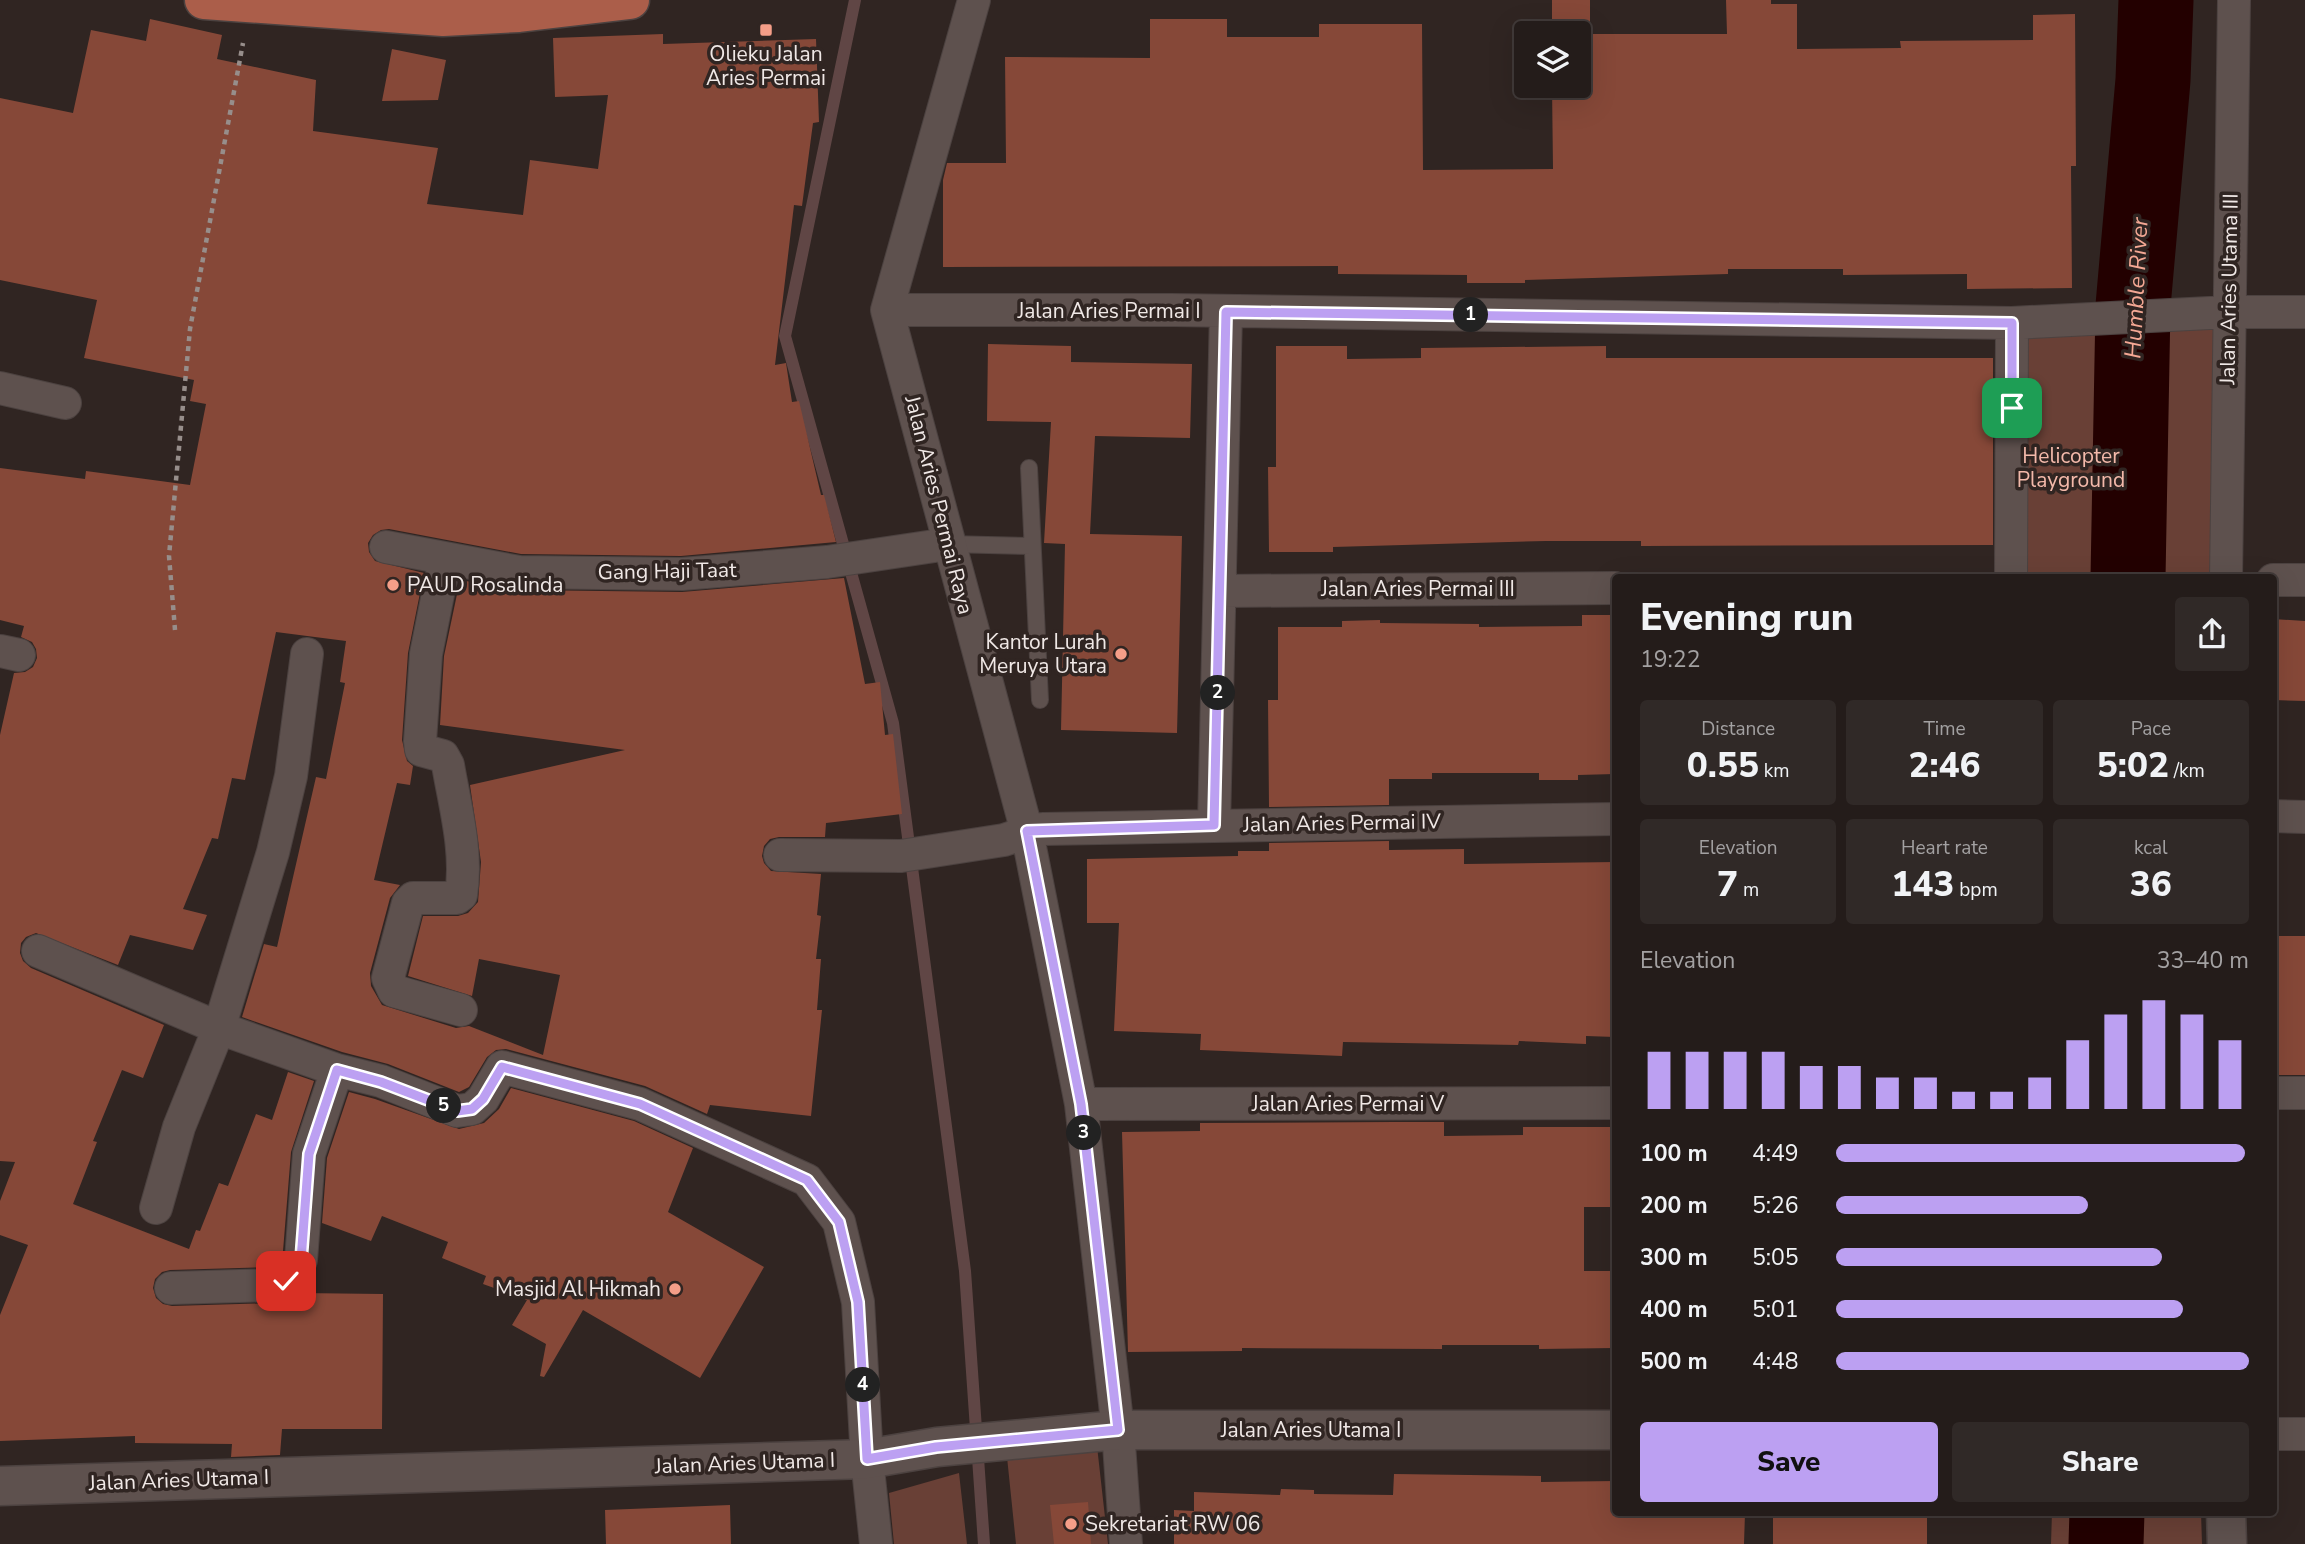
<!DOCTYPE html>
<html lang="en">
<head>
<meta charset="utf-8">
<style>
	body { margin:0; font-family:"Nunito Sans",sans-serif; background:#302927; color:#f1f3f6; height:100vh; display:flex; flex-direction:column; font-size:26px; white-space:nowrap }
	* { box-sizing:border-box; margin:0 }
	p { font-size:23px; color:#a3a1a2 }
	.icon { flex:none; width:38px; height:38px; fill:none; stroke:currentColor; stroke-width:2; stroke-linecap:round; stroke-linejoin:round }
	.map { position:relative; flex:1; overflow:hidden }
	.panel { position:absolute; left:1612px; top:574px; width:665px; height:942px; display:flex; flex-direction:column; background:#241c1a; border-radius:7px; box-shadow:0 7px 28px #0002,0 0 0 2px #413a39 }
	.panel>* { flex:none }
	.controls { position:absolute; left:1514px; top:21px; display:grid; gap:14px }
	.controls a { display:grid; place-items:center; width:77px; height:77px; border-radius:7px; background:#241c1a; box-shadow:0 7px 28px #0002,0 0 0 2px #413a39; font-size:35px }
	.pin { position:absolute; display:grid; place-items:center; width:60px; height:60px; color:#fff; margin:-30px; border-radius:14px; box-shadow:0 4px 10px #0006 }
	.km { position:absolute; width:35px; height:35px; margin:-18px; border-radius:50%; background:#222; color:#fff; font-size:19px; line-height:35px; text-align:center }
	.round { display:grid; place-items:center; flex:none; width:74px; height:74px; border-radius:7px; background:#302927 }
	.headline { display:flex; align-items:center; justify-content:space-between; height:119px; padding:0 28px }
	h1 { font-size:38px; font-weight:800; line-height:52px }
	.metrics { display:grid; grid-template-columns:repeat(3,1fr); gap:10px; height:119px; padding:7px 28px }
	.metrics div { display:grid; align-content:center; border-radius:7px; background:#302927; text-align:center }
	.metrics b { font-size:35px; font-weight:800 }
	.metrics small { font-size:19px; font-weight:400 }
	.metrics p { font-size:19px }
	.chart { height:196px; padding:14px 28px }
	.chart p { display:flex; justify-content:space-between }
	.chart svg { width:100%; height:126px; margin-top:7px; stroke:#bca0f2; stroke-width:6 }
	.cta { display:flex; gap:14px; margin-top:auto; padding:14px 28px }
	.cta a { flex:1; height:80px; border-radius:7px; background:#bca0f2; color:#111; font-size:28px; font-weight:800; line-height:80px; text-align:center }
	.cta a+a { background:#302927; color:#f1f3f6 }
	ul { padding:0 28px; list-style:none; font-size:23px }
	li { display:grid; grid-template-columns:112px 84px 1fr; align-items:center; height:52px }
	li i { height:18px; border-radius:9px; background:#bca0f2 }
	.map>svg:first-child { display:block }
</style>
</head>
<body>
<div class="map">
<svg width="2305" height="1544" viewBox="0 0 2305 1544">
	<rect width="100%" height="100%" fill="#302522"/>
	<path fill="#694036" d="M2226 314 2222 577 2010 578 2012 323Z
		M1097 1446 1108 1544H1016L1007 1457Z
		M959 1473 967 1544H894L889 1493Z
		M2052 1512H2088L2087 1544H2051Z
		M2119 1512H2201L2202 1544H2119Z"/>
	<g fill="none" stroke-linecap="round" stroke-linejoin="round">
		<path stroke="#604645" stroke-width="12" d="M855 0 785 336 893 723 965 1271 984 1544"/>
		<path stroke="#230000" stroke-width="75" d="M2128 578 2133 306 2153 80 2156 0
			M2106 1544 2107 1512"/>
	</g>
	<path fill="#864838" d="M1552 0H1590V34H1727L1726 0H1771V4H1797V49L1901 48 1900 41 2033 40V15L2075 14 2076 166H2071L2072 288 1967 289V274L1843 275V269H1728V274L1525 280V283H1467V275L1338 274V266L943 267V180L947 163H1006L1005 57 1150 58V19H1227V37H1319V24H1422L1423 170 1553 169 1552 86H1578V33H1552Z
		M150 19 222 35 217 59 316 80 313 131 438 148 427 204 523 215 530 160 598 169 608 95 555 97 553 38 663 34V44L816 39 819 122 813 123 802 206 794 205 775 365 786 363 792 402 799 401 821 495H824L836 542 681 556 521 554 389 529 381 530 373 535 368 543 369 552 375 561 424 573 408 653 402 740 407 761 413 766 410 785 397 783 374 880 400 885 390 898 370 973 371 986 382 1005 456 1028 469 1026 543 1055 560 975 479 959 472 996 408 976 423 916H458L468 913 478 902 481 862 470 785 625 750 440 725 444 656 460 580 519 590 682 592 844 578 865 684 880 682 885 735 893 734 902 814 826 823 825 837H779L770 839 764 846 762 856 764 863 771 871 821 874 817 915 821 916 816 959H821L817 1010H822L811 1116 710 1105 707 1114 645 1086 506 1049 496 1050 487 1057 469 1087 459 1092 388 1064 342 1052 242 1017 264 944 277 947 316 777 326 779 345 683 340 682 346 641 276 632 245 780 232 778 218 839 212 838 183 909 207 915 193 950 130 935 118 965 36 933 26 937 21 943 20 953 23 961 31 968 164 1025 143 1078 122 1070 93 1141 97 1142 73 1204 189 1249 196 1230 200 1231 219 1183 228 1186 256 1114 272 1120 288 1072 314 1081 291 1152 283 1251 279 1262 271 1267 170 1270 162 1272 155 1279 153 1288 156 1298 163 1304 172 1306 278 1303 298 1293 383 1294 382 1429H282L280 1455 231 1457 232 1444 135 1443V1436L0 1441V1315L28 1245 0 1235V1201L15 1162 0 1161V735L14 673 25 672 33 667 37 658 36 649 32 642 21 637 24 626 0 620V468L85 479 86 471 190 485 206 404 190 401 194 380 84 358 97 300 0 280V98L73 113 91 30 146 41Z
		M392 49 446 60 438 100 382 101Z
		M988 344 1071 346V362L1192 364 1190 438 1095 436 1090 534 1182 536 1177 733 1061 730 1065 544 1044 543 1051 422 987 421Z
		M1276 346H1347V359L1421 358V348L1606 346V358H1993V545L1641 546V541H1546L1333 547V552H1269L1268 467H1276Z
		M1582 615H1615V774L1578 775V780H1539V773H1432V779H1389V805L1269 807 1268 700H1278V627H1342V621L1380 620V623L1479 624V627L1582 626Z
		M2273 619 2305 621V701L2273 700Z
		M1389 841V850L1464 849V864L1615 862V1037L1586 1036V1044L1519 1041 1518 1045 1343 1042 1342 1056 1200 1050 1201 1034 1114 1031 1119 923H1087V859L1238 856V851H1269V843Z
		M2273 936H2305V1075H2273Z
		M511 1088 634 1121 693 1148 668 1212 764 1267 700 1378 583 1310 544 1377 540 1376 546 1344 512 1325 527 1300 483 1284 486 1276 442 1258 448 1242 382 1216 371 1241 322 1223 327 1158 349 1092 375 1099 459 1129 484 1123 499 1109Z
		M1395 1122H1444V1136L1523 1135V1127H1615V1207H1584V1271H1615V1348L1539 1349V1345H1442V1349L1242 1348V1351L1128 1352 1122 1132 1200 1131V1123Z
		M1394 1474 1541 1476V1482L1615 1481V1512L1745 1513 1744 1544H1174V1510L1194 1511V1492L1280 1495 1281 1489 1314 1490V1494L1393 1495Z
		M1088 1502 1091 1544H1054L1050 1505Z
		M730 1505 731 1544H606L605 1510Z
		M1773 1512H1927V1544H1773Z"/>
	<g fill="none" stroke-linecap="round" stroke-linejoin="round">
		<g stroke="#4c4240" stroke-width="18">
			<path id="service" d="M1029 468 1040 700
				M948 544 1031 546"/>
		</g>
		<g stroke="#4c4240" stroke-width="34">
			<path id="minor" d="M974 0 887 310 1027 832 1081 1104 1118 1430 1126 1544
				M887 310H1173L2012 323 2229 312H2305
				M0 388 65 403
				M386 547 519 572 682 574 827 562 948 544
				M445 559 426 654 420 741 421 750 443 756 448 765C455 806 468 853 461 895L457 898H413L408 903 388 978 394 991 461 1010
				M2011 578 2012 323
				M2226 578 2234 0
				M2273 580H2305
				M1221 591 1615 588
				M0 651 19 655
				M2273 816 2305 817
				M1214 825 1226 312
				M780 855 901 856 1004 840 1027 832 1043 829 1615 819
				M38 951 219 1028 337 1070
				M2273 1093H2305
				M1081 1104 1615 1103
				M156 1208 179 1127 219 1028 273 852 291 776 307 654
				M171 1288 277 1285 295 1273 301 1260 309 1154 337 1070 381 1081 457 1111 472 1109 483 1099 502 1067 640 1104 807 1180 839 1222 858 1302 867 1459 876 1544
				M2273 1434H2305"/>
		</g>
		<g stroke="#4c4240" stroke-width="41">
			<path id="tertiary" d="M0 1486 867 1459 937 1447 1118 1430H1615
				M2226 1512 2227 1544"/>
		</g>
		<g stroke="#4c4240" stroke-width="41">
			<path id="primary" d="M204 0 443 17 519 13 630 0"/>
		</g>
		<path stroke="#978e8b" stroke-width="4.5" stroke-dasharray="5 5" stroke-linecap="butt" d="M175 630 169 556 190 329 243 43"/>
		<use href="#service" stroke="#5e514e" stroke-width="16"/>
		<use href="#minor" stroke="#5e514e" stroke-width="32"/>
		<use href="#tertiary" stroke="#5e514e" stroke-width="38"/>
		<use href="#primary" stroke="#ab5e4a" stroke-width="38"/>
	</g>
	<g fill="none" stroke-linecap="round" stroke-linejoin="round">
		<g stroke="#fff" stroke-width="14">
			<path id="route" d="M286 1281 295 1273 301 1260 309 1154 337 1070 381 1082 457 1111 472 1109 483 1099 502 1067 640 1104 807 1180 839 1222 858 1302 867 1459 936 1447 1118 1430 1081 1104 1027 831 1214 825 1226 312 2012 323V408"/>
		</g>
		<use href="#route" stroke="#bca0f2" stroke-width="9"/>
	</g>
	<g fill="#f49e88" stroke="#302522" stroke-width="2.5">
		<rect x="759" y="23" width="14" height="14" rx="3.5"/>
		<circle cx="393" cy="585" r="7"/>
		<circle cx="1121" cy="654" r="7"/>
		<circle cx="675" cy="1289" r="7"/>
		<circle cx="1071" cy="1524" r="7"/>
	</g>
	<g text-anchor="middle" stroke-width="7" stroke-linejoin="round" paint-order="stroke">
		<g font-size="21" fill="#f0e8e6" stroke="#302522" text-anchor="start">
			<text x="766" y="61" text-anchor="middle">Olieku Jalan<tspan x="766" dy="24">Aries Permai</tspan></text>
			<text x="407" y="592">PAUD Rosalinda</text>
			<text x="1107" y="649" text-anchor="end">Kantor Lurah<tspan x="1107" dy="24">Meruya Utara</tspan></text>
			<text x="661" y="1296" text-anchor="end">Masjid Al Hikmah</text>
			<text x="1085" y="1531">Sekretariat RW 06</text>
		</g>
		<g font-size="21" fill="#f0e8e6" stroke="#302522">
			<text transform="translate(2229 289) rotate(-89)" y="7">Jalan Aries Utama III</text>
			<text x="1109" y="318">Jalan Aries Permai I</text>
			<text transform="translate(939 505) rotate(76)" y="7">Jalan Aries Permai Raya</text>
			<text transform="translate(667 571) rotate(-1)" y="7">Gang Haji Taat</text>
			<text x="1418" y="596">Jalan Aries Permai III</text>
			<text transform="translate(1342 823) rotate(-1)" y="7">Jalan Aries Permai IV</text>
			<text x="1348" y="1111">Jalan Aries Permai V</text>
			<text x="1311" y="1437">Jalan Aries Utama I</text>
			<text transform="translate(745 1463) rotate(-2)" y="7">Jalan Aries Utama I</text>
			<text transform="translate(179 1480) rotate(-2)" y="7">Jalan Aries Utama I</text>
		</g>
		<g font-size="21" fill="#f3b9aa" stroke="#302522">
			<text x="2071" y="463">Helicopter<tspan x="2071" dy="24">Playground</tspan></text>
		</g>
		<g font-size="23" font-style="italic" fill="#f4a894" stroke="#302522">
			<text transform="translate(2136 288) rotate(-87)" y="8">Humble River</text>
		</g>
	</g>
</svg>
<div class="controls">
<a><svg class="icon" aria-label="layers" viewBox="0 0 24 24"><path d="M12 4l9 5-9 5-9-5zM3 14l9 5 9-5"/></svg></a>
</div>
<div class="pin" style="left:2012px;top:408px;background:#1e9e55"><svg class="icon" aria-label="arrive" viewBox="0 0 24 24"><path d="M6 21V4h12l-3 4 3 4H6"/></svg></div>
<div class="pin" style="left:286px;top:1281px;background:#d93025"><svg class="icon" aria-label="check" viewBox="0 0 24 24"><path d="M5 12l5 5 9-10"/></svg></div>
<b class="km" style="left:1471px;top:315px">1</b>
<b class="km" style="left:1218px;top:693px">2</b>
<b class="km" style="left:1084px;top:1133px">3</b>
<b class="km" style="left:863px;top:1385px">4</b>
<b class="km" style="left:444px;top:1106px">5</b>
<section class="panel">
<div class="headline"><div><h1>Evening run</h1><p>19:22</p></div><a class="round"><svg class="icon" aria-label="share" viewBox="0 0 24 24"><path d="M12 15V3M7 8l5-5 5 5M5 13v7h14v-7"/></svg></a></div>
<div class="metrics">
<div><p>Distance</p><b>0.55<small> km</small></b></div>
<div><p>Time</p><b>2:46</b></div>
<div><p>Pace</p><b>5:02<small> /km</small></b></div>
</div>
<div class="metrics">
<div><p>Elevation</p><b>7<small> m</small></b></div>
<div><p>Heart rate</p><b>143<small> bpm</small></b></div>
<div><p>kcal</p><b>36</b></div>
</div>
<div class="chart"><p><span>Elevation</span>33–40 m</p>
<svg viewBox="0 0 160 44" preserveAspectRatio="none"><path d="M5 44V24M15 44V24M25 44V24M35 44V24M45 44V29M55 44V29M65 44V33M75 44V33M85 44V38M95 44V38M105 44V33M115 44V20M125 44V11M135 44V6M145 44V11M155 44V20"/></svg>
</div>
<ul>
<li><b>100 m</b>4:49<i style="width:99%"></i></li>
<li><b>200 m</b>5:26<i style="width:61%"></i></li>
<li><b>300 m</b>5:05<i style="width:79%"></i></li>
<li><b>400 m</b>5:01<i style="width:84%"></i></li>
<li><b>500 m</b>4:48<i style="width:100%"></i></li>
</ul>
<div class="cta"><a>Save</a><a>Share</a></div>
</section>
</div>
</body>
</html>
